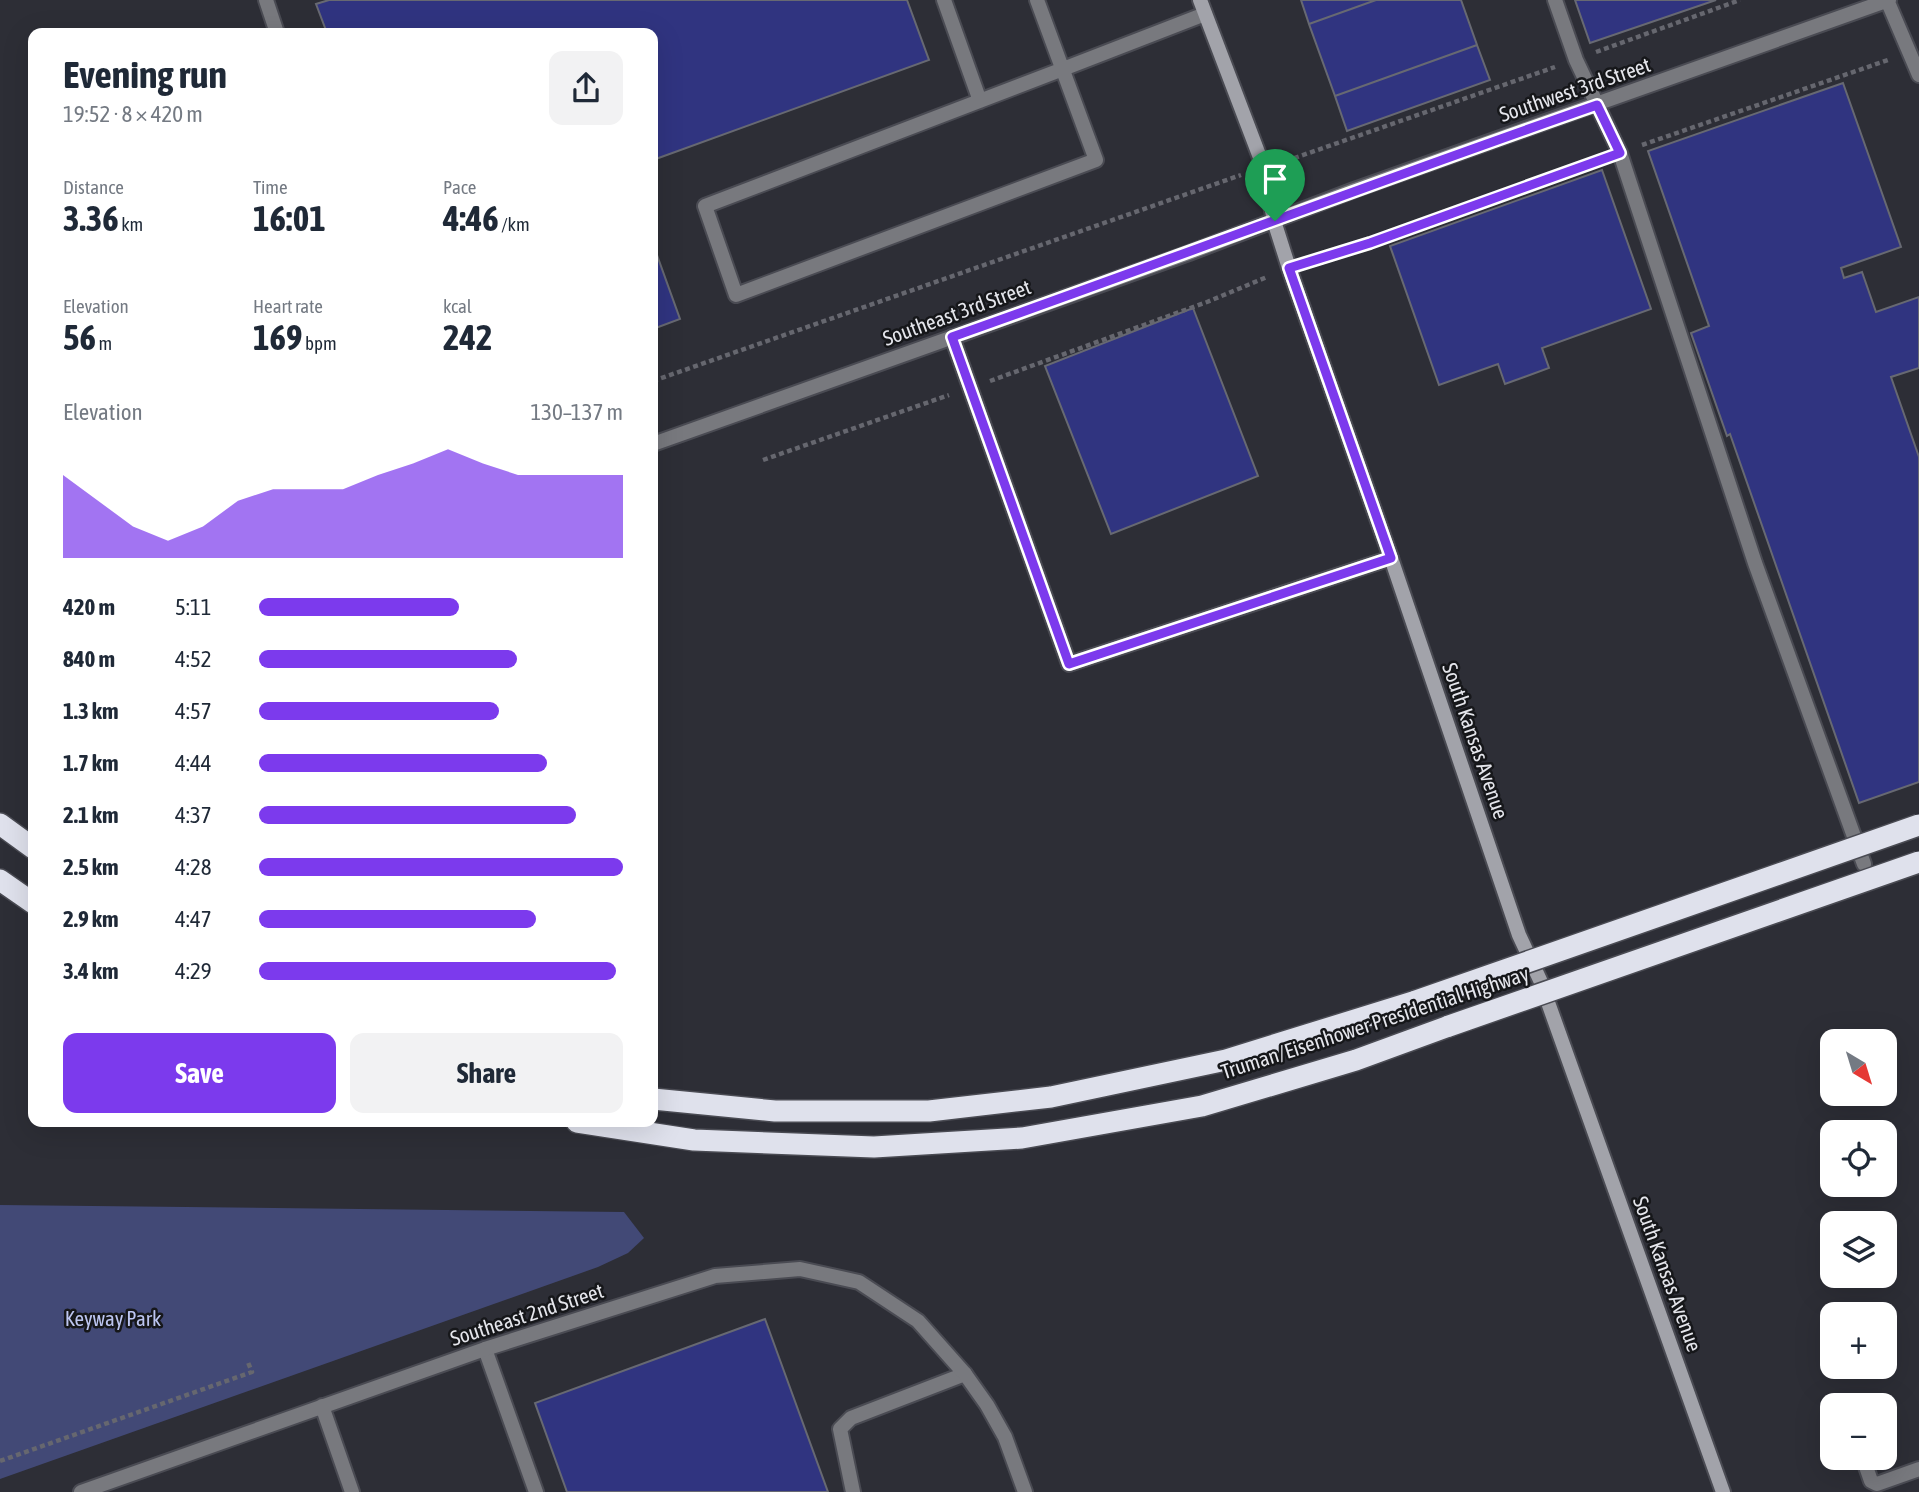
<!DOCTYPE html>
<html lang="en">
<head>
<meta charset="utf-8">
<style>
	body { margin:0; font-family:"Asap Condensed",sans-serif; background:#f2f2f3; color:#1f2937; height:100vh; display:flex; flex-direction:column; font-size:26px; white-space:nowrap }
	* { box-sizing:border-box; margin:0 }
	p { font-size:23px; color:#747a83 }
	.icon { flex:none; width:38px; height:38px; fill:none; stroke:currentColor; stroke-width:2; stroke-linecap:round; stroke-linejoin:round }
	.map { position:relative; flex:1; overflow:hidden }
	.sheet { position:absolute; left:28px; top:28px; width:630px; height:1099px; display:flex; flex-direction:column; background:#fff; border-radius:14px; box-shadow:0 7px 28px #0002 }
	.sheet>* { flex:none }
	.needle { width:46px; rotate:142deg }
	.controls { position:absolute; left:1820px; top:1029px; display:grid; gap:14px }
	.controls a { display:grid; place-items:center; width:77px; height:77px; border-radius:14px; background:#fff; box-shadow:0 7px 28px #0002; font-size:35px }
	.pin { position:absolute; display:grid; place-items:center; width:60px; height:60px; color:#fff; margin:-72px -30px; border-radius:50% 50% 50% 0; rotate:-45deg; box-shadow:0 0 7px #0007 }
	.pin .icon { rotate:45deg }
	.round { display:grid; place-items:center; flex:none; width:74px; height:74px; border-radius:14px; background:#f2f2f3 }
	.overview { display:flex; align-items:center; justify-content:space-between; height:119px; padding:0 35px }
	h1 { font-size:38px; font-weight:700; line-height:52px }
	.stats { display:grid; grid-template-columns:repeat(3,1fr); gap:10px; height:119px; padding:7px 35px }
	.stats div { display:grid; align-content:center }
	.stats b { font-size:35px; font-weight:700 }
	.stats small { font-size:19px; font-weight:400 }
	.stats p { font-size:19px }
	.chart { height:196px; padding:14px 35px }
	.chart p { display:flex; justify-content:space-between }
	.chart svg { width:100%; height:126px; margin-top:7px; fill:#7c3aed; opacity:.7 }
	.action { display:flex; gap:14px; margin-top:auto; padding:14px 35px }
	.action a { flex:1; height:80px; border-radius:14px; background:#7c3aed; color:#fff; font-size:28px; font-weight:700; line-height:80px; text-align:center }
	.action a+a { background:#f2f2f3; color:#1f2937 }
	ul { padding:0 35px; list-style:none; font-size:23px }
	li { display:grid; grid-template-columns:112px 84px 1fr; align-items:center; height:52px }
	li i { height:18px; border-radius:9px; background:#7c3aed }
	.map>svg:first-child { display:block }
</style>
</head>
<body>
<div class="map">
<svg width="1919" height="1492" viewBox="0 0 1919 1492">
	<rect width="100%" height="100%" fill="#2d2e36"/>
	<path fill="#424976" d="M0 1205 624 1212 644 1238 628 1253 598 1267 0 1479Z"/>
	<path fill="#303480" stroke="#676972" stroke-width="2" d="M329 0H907L929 60 653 160V33H327L316 4Z
		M1301 0H1376L1309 24Z
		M1376 0H1461L1477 45 1335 96 1309 24Z
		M1575 0H1716L1590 43Z
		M1477 45 1490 80 1347 131 1335 96Z
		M1843 83 1901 247 1841 268 1844 278 1862 272 1876 312 1919 297V368L1891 377 1919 457V782L1859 803 1730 434 1727 436 1691 333 1709 326 1648 151Z
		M1602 170 1651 309 1542 348 1549 368 1505 384 1498 364 1439 385 1390 246Z
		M653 244 680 319 653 329Z
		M1193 308 1258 476 1111 534 1045 366Z
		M765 1319 828 1492H567L535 1403Z"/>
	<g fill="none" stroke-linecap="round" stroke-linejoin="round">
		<g stroke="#4a4b53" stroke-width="18">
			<path id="service" d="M266 0 277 33
				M944 0 980 101
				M1037 0 1096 160 736 295 705 206 1063 69 1205 14
				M1555 0 1576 60 1620 153 1755 563 1864 864
				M952 337 1069 664 1391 558
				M485 1349 536 1492
				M1863 1458 1871 1481 1877 1484 1919 1469
				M853 1492 840 1429 851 1418 965 1374"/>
		</g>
		<g stroke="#4a4b53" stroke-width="18">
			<path id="minor" d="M1887 0 1919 75
				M653 444 1189 253 1354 190 1889 0
				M322 1406 352 1492
				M81 1492 485 1349 715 1276 800 1269 859 1282 918 1321 965 1374 987 1405 1005 1437 1025 1492"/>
		</g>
		<g stroke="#4a4b53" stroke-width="18">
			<path id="secondary" d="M1200 0 1264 168 1274 221 1289 268 1391 558 1519 935 1540 980 1723 1492"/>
		</g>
		<g stroke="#4a4b53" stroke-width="24">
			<path id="motorway" d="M0 824 33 848
				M0 880 33 903
				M653 1099 775 1111H929L1051 1097 1226 1060 1416 1001
				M577 1122 694 1140 874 1147 1022 1138 1202 1106 1356 1060 1449 1026"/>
		</g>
		<path stroke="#66676f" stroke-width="4.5" stroke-dasharray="5 3.5" stroke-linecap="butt" d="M1596 52 1740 0
			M1642 145 1888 60
			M1286 161 1555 67
			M1311 261 1370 243 1597 161
			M653 381 1241 175
			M990 381 1207 302 1267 277
			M763 460 949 395
			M0 1461 252 1372 247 1360"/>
		<use href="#service" stroke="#78797e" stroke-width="14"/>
		<use href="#minor" stroke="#78797e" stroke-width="14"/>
		<use href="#secondary" stroke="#a2a3aa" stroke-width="14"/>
		<use href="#motorway" stroke="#dfe1ec" stroke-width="21"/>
		<g stroke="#4a4b53" stroke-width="24" stroke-linecap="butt">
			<path id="motorway-bridge" d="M1416 1001 1919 825
				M1449 1026 1919 862"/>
		</g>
		<use href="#motorway-bridge" stroke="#dfe1ec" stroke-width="21"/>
	</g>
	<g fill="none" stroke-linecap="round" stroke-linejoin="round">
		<g stroke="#fff" stroke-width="14">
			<path id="route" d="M1597 105 1620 153 1370 243 1289 268 1391 558 1069 664 952 337C1167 261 1381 180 1597 105Z"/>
		</g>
		<use href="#route" stroke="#7c3aed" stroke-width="9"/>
	</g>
	<g text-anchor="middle" stroke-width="5" stroke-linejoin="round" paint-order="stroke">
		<g font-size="21" fill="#e5e6ec" stroke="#16171a">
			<text transform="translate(1575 90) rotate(-19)" y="7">Southwest 3rd Street</text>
			<text transform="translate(957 313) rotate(-20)" y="7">Southeast 3rd Street</text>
			<text transform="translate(1475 741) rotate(71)" y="7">South Kansas Avenue</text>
			<text transform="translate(1375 1023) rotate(-18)" y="7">Truman/Eisenhower Presidential Highway</text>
			<text transform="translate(1667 1274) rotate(70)" y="7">South Kansas Avenue</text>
			<text transform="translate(527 1315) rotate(-18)" y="7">Southeast 2nd Street</text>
		</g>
		<g font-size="21" fill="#bdc6f1" stroke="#16171a">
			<text x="113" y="1326">Keyway Park</text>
		</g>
	</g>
</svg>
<div class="controls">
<a><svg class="needle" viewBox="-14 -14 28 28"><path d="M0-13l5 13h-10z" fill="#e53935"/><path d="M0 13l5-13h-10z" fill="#747a83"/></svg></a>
<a><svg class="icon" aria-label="locate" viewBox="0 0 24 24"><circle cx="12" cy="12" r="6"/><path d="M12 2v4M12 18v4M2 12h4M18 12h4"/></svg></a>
<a><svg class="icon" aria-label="layers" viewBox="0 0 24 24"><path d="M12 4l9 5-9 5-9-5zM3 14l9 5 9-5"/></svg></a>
<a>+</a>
<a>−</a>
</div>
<div class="pin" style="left:1275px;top:221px;background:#1e9e55"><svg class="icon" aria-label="arrive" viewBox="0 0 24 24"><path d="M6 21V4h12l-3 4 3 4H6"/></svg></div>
<section class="sheet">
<div class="overview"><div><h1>Evening run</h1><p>19:52 · 8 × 420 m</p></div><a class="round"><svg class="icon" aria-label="share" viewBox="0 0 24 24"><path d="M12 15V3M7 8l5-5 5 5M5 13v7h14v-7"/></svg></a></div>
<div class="stats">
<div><p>Distance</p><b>3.36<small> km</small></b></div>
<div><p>Time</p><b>16:01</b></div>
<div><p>Pace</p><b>4:46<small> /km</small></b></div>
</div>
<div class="stats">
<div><p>Elevation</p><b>56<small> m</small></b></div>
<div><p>Heart rate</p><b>169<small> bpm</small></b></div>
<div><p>kcal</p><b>242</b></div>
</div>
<div class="chart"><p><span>Elevation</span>130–137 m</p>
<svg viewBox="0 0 160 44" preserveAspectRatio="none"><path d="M0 44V15L10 24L20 33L30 38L40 33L50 24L60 20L70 20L80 20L90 15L100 11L110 6L120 11L130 15L140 15L150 15L160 15V44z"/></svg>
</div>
<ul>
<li><b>420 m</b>5:11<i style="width:55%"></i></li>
<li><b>840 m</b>4:52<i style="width:71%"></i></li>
<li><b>1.3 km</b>4:57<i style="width:66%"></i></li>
<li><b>1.7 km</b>4:44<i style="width:79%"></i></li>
<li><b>2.1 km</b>4:37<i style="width:87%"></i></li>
<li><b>2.5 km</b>4:28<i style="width:100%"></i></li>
<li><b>2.9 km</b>4:47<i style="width:76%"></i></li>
<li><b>3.4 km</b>4:29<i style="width:98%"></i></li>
</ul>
<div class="action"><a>Save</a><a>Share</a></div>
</section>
</div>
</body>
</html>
